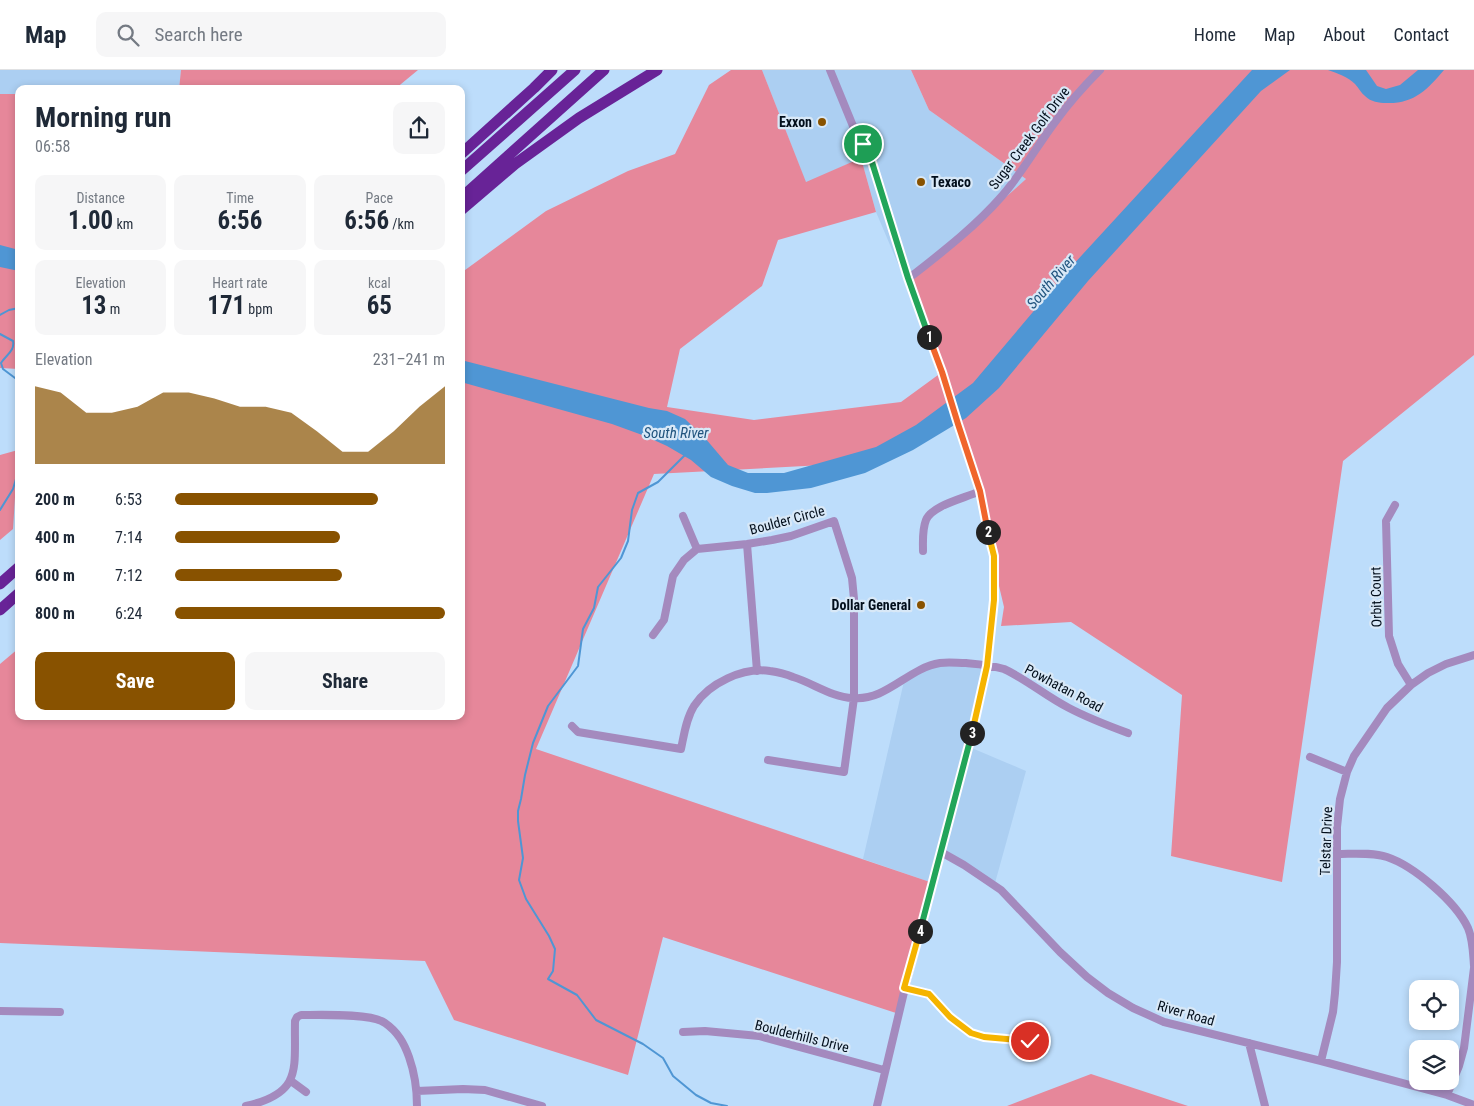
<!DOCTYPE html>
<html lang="en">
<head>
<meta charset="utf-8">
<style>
	body { margin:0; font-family:"Roboto Condensed",sans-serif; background:#f6f6f7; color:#1f2937; height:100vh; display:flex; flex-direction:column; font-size:19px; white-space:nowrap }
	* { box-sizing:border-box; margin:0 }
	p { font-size:16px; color:#747a83 }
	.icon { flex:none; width:28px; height:28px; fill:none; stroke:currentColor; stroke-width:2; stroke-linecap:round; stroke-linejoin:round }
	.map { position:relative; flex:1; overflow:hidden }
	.drawer { position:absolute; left:15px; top:15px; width:450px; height:635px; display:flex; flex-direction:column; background:#fff; border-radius:10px; box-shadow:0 2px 8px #0003 }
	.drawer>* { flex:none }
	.tools { position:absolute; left:1409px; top:910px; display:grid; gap:10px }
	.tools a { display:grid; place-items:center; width:50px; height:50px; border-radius:10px; background:#fff; box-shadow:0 2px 8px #0003; font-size:25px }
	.pin { position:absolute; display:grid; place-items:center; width:42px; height:42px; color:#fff; margin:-21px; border:2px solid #fff; border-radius:50%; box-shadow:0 1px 5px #0007 }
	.km { position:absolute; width:25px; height:25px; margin:-12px; border-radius:50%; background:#222; color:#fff; font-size:14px; line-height:25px; text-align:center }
	.round { display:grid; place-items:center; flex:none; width:52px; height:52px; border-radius:10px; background:#f6f6f7 }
	.overview { display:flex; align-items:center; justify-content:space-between; height:85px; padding:0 20px }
	h1 { font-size:28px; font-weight:700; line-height:38px }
	.metrics { display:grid; grid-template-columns:repeat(3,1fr); gap:8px; height:85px; padding:5px 20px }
	.metrics div { display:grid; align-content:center; border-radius:10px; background:#f6f6f7; text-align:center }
	.metrics b { font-size:25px; font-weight:700 }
	.metrics small { font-size:14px; font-weight:400 }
	.metrics p { font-size:14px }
	.chart { height:140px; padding:10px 20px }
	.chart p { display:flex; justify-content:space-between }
	.chart svg { width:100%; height:90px; margin-top:5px; fill:#885200; opacity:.7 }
	.action { display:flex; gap:10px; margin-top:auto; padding:10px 20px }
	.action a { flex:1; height:58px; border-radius:10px; background:#885200; color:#fff; font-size:20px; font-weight:700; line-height:58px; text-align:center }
	.action a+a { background:#f6f6f7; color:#1f2937 }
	ul { padding:0 20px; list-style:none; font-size:16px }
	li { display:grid; grid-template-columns:80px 60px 1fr; align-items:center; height:38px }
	li i { height:12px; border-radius:6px; background:#885200 }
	header { display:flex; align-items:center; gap:30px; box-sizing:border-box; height:70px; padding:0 25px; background:#fff; border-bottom:1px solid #e0e1e3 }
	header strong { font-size:24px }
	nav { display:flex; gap:28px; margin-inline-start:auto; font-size:18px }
	.search { width:350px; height:45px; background:#f6f6f7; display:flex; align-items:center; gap:12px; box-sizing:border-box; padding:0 18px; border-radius:10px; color:#747a83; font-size:19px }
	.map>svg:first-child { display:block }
</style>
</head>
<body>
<header>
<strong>Map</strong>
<div class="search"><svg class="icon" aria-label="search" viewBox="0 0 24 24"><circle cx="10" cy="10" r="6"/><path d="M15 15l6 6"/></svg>Search here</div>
<nav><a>Home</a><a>Map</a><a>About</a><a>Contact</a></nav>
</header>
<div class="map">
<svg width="1474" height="1036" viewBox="0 0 1474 1036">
	<rect width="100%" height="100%" fill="#bdddfb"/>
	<path fill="#accff2" d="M0 0H181L179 19H19V24H0Z
		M762 0H911L929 40 1026 109 907 215 876 142 861 88 806 113Z
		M938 592 985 595 967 676 1026 701 995 813 939 784 930 812 863 789 905 607Z"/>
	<path fill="#e6879a" d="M181 0H418L395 19H179Z
		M731 0H762L806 112 861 88 876 142 778 170 762 216 680 279 667 337 754 350 901 332 938 305 907 215 1026 109 929 40 911 0H1474V285L1343 391 1282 812 1171 786 1182 625 1071 552 1001 556 1004 537 960 352 880 392 654 404 536 679 930 812 896 943 663 867 628 1005 454 950 425 891 0 873V594L19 578V646H461V203L546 141 628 101 675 84 709 15Z
		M0 24H19V299L0 298Z
		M18 380 13 459 0 470V385Z
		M1091 1004 1188 1036H1007Z"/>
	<path fill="#4f96d4" d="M1252 0H1290L1261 21 1088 211 999 318 966 348 913 380 865 403 811 418 767 423H755L732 416 711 407 691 390 667 376 645 366 612 354 461 312V290L649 338 667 341 685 349 705 368 728 395 748 403H784L876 377 916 355 973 313 1071 197Z
		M1328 0H1366L1377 16 1386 19 1400 15 1418 0H1444C1427 20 1414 34 1386 33 1379 33 1371 32 1365 26 1361 23 1359 18 1355 14 1348 7 1337 3 1328 0Z
		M0 175 19 180V201L0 197Z"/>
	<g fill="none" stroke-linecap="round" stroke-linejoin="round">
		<path stroke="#4f96d4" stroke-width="2" d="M16 200V213L19 217
			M0 245 9 240 19 238
			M0 264 13 271C15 281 6 285 1 293L3 299 19 311
			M685 385 658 412 638 423 632 440 628 471 621 488 598 517 594 538 583 559 578 596 548 636 533 673 525 705 521 729 518 741V751L523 788 519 810 526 829 549 866 555 879 553 901 548 909 577 925 596 950 643 974 663 988 673 1006 696 1025 711 1033 727 1036
			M0 440 13 419 19 399"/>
		<path stroke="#a48abe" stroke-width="8" d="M830 0 853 56 871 89 908 209 942 302 980 421 994 486V530L987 596 977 642 905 918 877 1036
			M908 209C941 183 974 158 1002 126 1022 103 1037 76 1055 52 1069 33 1084 16 1100 0
			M1395 435 1386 451 1389 566 1398 594 1411 615
			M683 446 697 479
			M747 474 757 601
			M923 481C923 471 922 460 926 450 932 435 966 428 980 421
			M653 565 664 550 673 506 684 490 697 479 747 474 772 470 791 466 834 451 852 508 854 529V628L844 702 768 690
			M572 656 578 662 681 679C684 665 686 649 694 636 709 613 743 597 770 601 778 602 786 604 793 607 813 613 831 627 853 628 887 631 908 598 940 593 949 592 957 593 966 593 978 594 992 595 1004 599 1026 609 1047 627 1069 638 1088 648 1109 656 1128 663
			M1310 687 1347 702
			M941 782 964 795 1001 820 1060 882 1087 907 1108 923 1133 938 1164 952 1321 991 1447 1025 1474 1035
			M1337 784C1353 784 1372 782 1387 787 1414 796 1456 832 1468 858 1473 870 1473 883 1474 896
			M905 918 929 924 950 947 971 963 984 967 1032 971
			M0 941 60 942
			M683 962 705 961 759 966 884 1000
			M1249 973 1265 1036
			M1321 991 1333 942 1335 923 1337 892V757L1340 729 1347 702 1354 686 1387 638 1411 615 1428 603 1446 594 1474 585
			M291 1011 306 1022
			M417 1021 463 1019 485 1020 542 1036
			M1447 1025 1459 996 1464 978 1474 898
			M246 1036C303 1023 294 999 295 951L297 947 301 945C320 945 372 943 385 953 398 962 404 973 409 987 415 1004 417 1018 417 1036"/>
		<path stroke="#682397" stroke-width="11" d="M461 84 534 18 552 0
			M461 101 575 0
			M461 128 604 0
			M461 140 515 94 579 48 657 0
			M0 514 19 497
			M0 540 19 523"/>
	</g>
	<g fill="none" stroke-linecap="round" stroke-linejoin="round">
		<g stroke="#fff" stroke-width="10">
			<path id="split-1" d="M863 74 871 89 908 208 929 267"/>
		</g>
		<g stroke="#fff" stroke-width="10">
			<path id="split-2" d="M929 267 942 302 958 354 980 421 988 462"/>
		</g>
		<g stroke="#fff" stroke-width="10">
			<path id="split-3" d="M972 663 987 596 994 530V486L988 462"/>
		</g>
		<g stroke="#fff" stroke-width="10">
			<path id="split-4" d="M920 861 972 663"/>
		</g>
		<g stroke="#fff" stroke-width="10">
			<path id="split-5" d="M920 861 904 918 929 924 950 947 971 963 984 967 1030 971"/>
		</g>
		<use href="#split-1" stroke="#22a559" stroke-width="6"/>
		<use href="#split-2" stroke="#f0652b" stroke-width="6"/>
		<use href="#split-3" stroke="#f5b400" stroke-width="6"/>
		<use href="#split-4" stroke="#22a559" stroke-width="6"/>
		<use href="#split-5" stroke="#f5b400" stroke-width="6"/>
	</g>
	<g fill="#885200" stroke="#d8e8f7" stroke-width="2">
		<circle cx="822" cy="52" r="5"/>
		<circle cx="921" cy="112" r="5"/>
		<circle cx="921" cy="535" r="5"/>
	</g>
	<g text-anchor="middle" stroke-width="4.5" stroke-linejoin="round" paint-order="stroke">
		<g font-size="14" font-weight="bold" fill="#020e1b" stroke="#d8e8f7" text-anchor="end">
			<text x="812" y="57">Exxon</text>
			<text x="931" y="117" text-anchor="start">Texaco</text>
			<text x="911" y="540">Dollar General</text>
		</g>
		<g font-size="14" fill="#020e1b" stroke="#d8e8f7">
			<text transform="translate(1029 68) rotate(-53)" y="5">Sugar Creek Golf Drive</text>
			<text transform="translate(787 450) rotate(-15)" y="5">Boulder Circle</text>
			<text transform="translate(1376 527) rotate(-91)" y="5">Orbit Court</text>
			<text transform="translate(1064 618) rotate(28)" y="5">Powhatan Road</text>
			<text transform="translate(1326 771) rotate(-88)" y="5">Telstar Drive</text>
			<text transform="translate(1186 943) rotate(16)" y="5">River Road</text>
			<text transform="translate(802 966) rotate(14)" y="5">Boulderhills Drive</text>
		</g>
		<g font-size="15" font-style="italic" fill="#21547e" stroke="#d8e8f7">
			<text transform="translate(1051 212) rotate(-49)" y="5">South River</text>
			<text x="676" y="368">South River</text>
		</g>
	</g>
</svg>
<div class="tools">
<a><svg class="icon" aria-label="locate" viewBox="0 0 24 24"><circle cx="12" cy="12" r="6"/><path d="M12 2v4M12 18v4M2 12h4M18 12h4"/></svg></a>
<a><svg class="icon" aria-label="layers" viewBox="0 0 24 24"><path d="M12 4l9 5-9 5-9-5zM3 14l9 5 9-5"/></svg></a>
</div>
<div class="pin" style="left:863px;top:74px;background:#1e9e55"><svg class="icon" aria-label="arrive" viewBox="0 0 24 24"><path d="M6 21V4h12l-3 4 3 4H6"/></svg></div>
<div class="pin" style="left:1030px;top:971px;background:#d93025"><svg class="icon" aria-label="check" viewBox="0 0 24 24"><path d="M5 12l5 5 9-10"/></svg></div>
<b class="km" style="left:929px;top:267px">1</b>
<b class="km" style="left:988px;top:462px">2</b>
<b class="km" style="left:972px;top:663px">3</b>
<b class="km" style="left:920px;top:861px">4</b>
<section class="drawer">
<div class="overview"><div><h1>Morning run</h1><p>06:58</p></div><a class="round"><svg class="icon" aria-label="share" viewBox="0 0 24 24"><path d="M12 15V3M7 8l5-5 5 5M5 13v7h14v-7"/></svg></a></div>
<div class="metrics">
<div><p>Distance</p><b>1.00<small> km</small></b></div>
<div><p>Time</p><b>6:56</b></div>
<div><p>Pace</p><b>6:56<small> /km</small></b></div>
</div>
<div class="metrics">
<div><p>Elevation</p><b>13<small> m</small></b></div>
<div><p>Heart rate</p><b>171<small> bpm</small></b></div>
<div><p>kcal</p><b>65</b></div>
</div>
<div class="chart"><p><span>Elevation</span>231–241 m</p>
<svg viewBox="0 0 160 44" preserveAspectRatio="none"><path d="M0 44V6L10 9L20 19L30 19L40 16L50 9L60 9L70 12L80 16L90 16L100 19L110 28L120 38L130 38L140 28L150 16L160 6V44z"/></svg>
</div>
<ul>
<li><b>200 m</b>6:53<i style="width:75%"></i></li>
<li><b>400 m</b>7:14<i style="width:61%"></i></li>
<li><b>600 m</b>7:12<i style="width:62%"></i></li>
<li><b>800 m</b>6:24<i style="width:100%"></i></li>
</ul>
<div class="action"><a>Save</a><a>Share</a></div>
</section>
</div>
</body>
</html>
